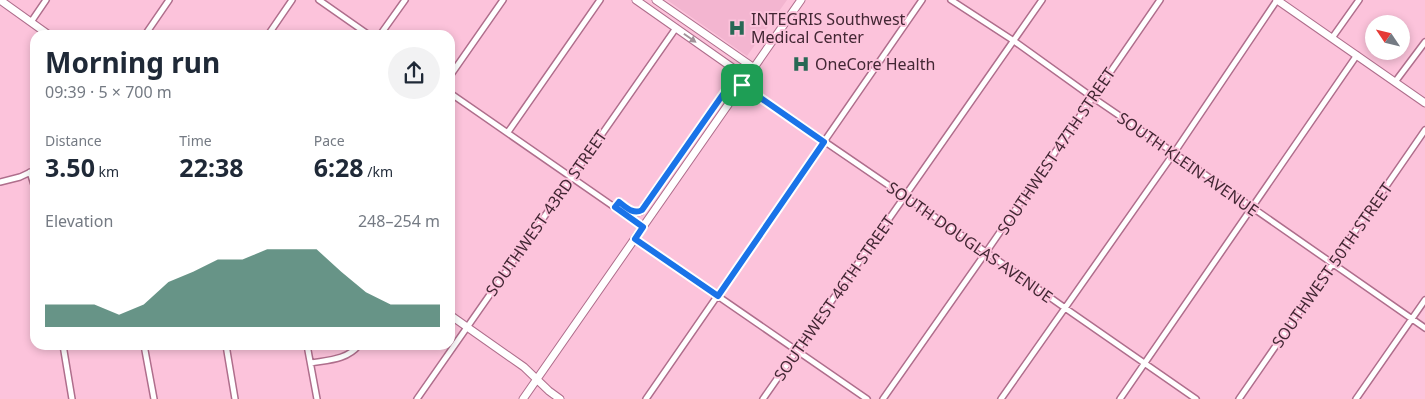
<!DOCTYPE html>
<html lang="en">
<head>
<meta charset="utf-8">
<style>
	body { margin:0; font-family:"Noto Sans",sans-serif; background:#f2f2f3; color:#1f2937; height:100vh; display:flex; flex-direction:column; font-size:19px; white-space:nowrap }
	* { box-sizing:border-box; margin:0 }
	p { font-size:16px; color:#747a83 }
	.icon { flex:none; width:28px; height:28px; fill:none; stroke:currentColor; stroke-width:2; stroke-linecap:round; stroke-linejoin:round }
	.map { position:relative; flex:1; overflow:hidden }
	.side { position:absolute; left:30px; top:30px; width:425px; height:320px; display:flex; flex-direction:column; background:#fff; border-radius:15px; box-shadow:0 2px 8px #0003 }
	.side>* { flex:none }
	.needle { width:32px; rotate:305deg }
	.buttons { position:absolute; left:1365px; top:15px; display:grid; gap:10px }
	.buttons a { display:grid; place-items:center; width:45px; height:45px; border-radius:50%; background:#fff; box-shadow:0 2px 8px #0003; font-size:25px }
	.pin { position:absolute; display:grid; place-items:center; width:42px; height:42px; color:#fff; margin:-21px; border-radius:10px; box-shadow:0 2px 8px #0006 }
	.round { display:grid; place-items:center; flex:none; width:52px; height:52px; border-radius:26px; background:#f2f2f3 }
	.overview { display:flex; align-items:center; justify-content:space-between; height:85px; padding:0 15px }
	h1 { font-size:28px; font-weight:700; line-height:38px }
	.figures { display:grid; grid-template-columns:repeat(3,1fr); gap:8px; height:85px; padding:5px 15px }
	.figures div { display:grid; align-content:center }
	.figures b { font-size:25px; font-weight:700 }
	.figures small { font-size:14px; font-weight:400 }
	.figures p { font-size:14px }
	.chart { height:140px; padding:10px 15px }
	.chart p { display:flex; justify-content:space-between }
	.chart svg { width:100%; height:90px; margin-top:5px; fill:#286855; opacity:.7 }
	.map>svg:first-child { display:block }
</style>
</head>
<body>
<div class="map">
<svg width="1425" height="399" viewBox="0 0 1425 399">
	<rect width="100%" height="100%" fill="#fcc3db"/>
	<path fill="#f3b5d0" d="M667 0H787L747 56Z"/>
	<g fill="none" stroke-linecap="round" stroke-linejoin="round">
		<g stroke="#af6e8c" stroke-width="8">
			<path id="street" d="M319 0 369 35
				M951 0 1014 41 1092 97 1174 153 1425 328
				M31 22 46 0
				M145 35 169 0
				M268 35 292 0
				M380 35 405 0
				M1332 38 1359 0
				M450 76 503 0
				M1395 82 1425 42
				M742 85 986 252 1065 308 1196 399
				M450 93 643 227
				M508 132 600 0
				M30 172 35 188
				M0 182 20 177 35 170
				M635 239 867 399
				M63 345 72 399
				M144 345 154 399
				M226 345 235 399
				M307 345 317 399
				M311 363C328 360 347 360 359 345
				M417 399 676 28
				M646 399 922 0
				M763 399 1042 0
				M883 399 989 248 1160 0
				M1001 399 1174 153 1277 0
				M1120 399 1357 55
				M1239 399 1425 130
				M1356 399 1425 300"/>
		</g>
		<g stroke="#af6e8c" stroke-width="9">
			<path id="secondary" d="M0 0 49 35
				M636 0 747 78
				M656 0 754 68
				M1277 0 1425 103
				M615 207 619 202C626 207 633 215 641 211L726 90 742 85
				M450 315 524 367 549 391 560 399
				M523 399 801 0"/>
		</g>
		<use href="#street" stroke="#fff" stroke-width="5"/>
		<use href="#secondary" stroke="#fff" stroke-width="7"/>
	</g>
	<defs><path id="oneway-solid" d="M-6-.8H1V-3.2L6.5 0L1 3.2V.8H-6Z" transform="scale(1.25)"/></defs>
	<use fill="#a1939a" href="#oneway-solid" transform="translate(690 38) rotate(35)"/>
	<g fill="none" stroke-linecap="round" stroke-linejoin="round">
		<g stroke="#fff" stroke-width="10">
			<path id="route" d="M742 85 824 142 718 296 635 239 643 227 615 207 619 202C626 207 633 215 642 210L726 90Z"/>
		</g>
		<use href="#route" stroke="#1a73e8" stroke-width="6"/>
	</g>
	<defs>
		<g id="hospital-bare" transform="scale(1.35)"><path d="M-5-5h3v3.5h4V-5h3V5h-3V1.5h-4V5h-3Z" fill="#286855" stroke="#fcc3db" stroke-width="2.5" paint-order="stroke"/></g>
	</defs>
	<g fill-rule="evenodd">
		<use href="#hospital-bare" x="737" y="28"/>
		<use href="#hospital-bare" x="801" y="64"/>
	</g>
	<g text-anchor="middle" stroke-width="4" stroke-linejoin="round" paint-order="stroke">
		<g font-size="16" fill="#432734" stroke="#fcc3db" text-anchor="start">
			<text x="751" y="25">INTEGRIS Southwest<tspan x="751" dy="18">Medical Center</tspan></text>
			<text x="815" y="70">OneCore Health</text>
		</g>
		<g font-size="16" fill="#432734" stroke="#fcc3db">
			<text transform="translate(1056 151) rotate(-56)" y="6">SOUTHWEST 47TH STREET</text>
			<text transform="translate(1188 164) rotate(35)" y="6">SOUTH KLEIN AVENUE</text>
			<text transform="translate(546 213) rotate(-55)" y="6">SOUTHWEST 43RD STREET</text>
			<text transform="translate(970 242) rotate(35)" y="6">SOUTH DOUGLAS AVENUE</text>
			<text transform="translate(1332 265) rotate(-55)" y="6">SOUTHWEST 50TH STREET</text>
			<text transform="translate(834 298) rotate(-55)" y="6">SOUTHWEST 46TH STREET</text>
		</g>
	</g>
</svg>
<div class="buttons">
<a><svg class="needle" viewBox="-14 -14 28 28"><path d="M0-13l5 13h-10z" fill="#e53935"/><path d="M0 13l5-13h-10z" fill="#747a83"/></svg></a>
</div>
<div class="pin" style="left:742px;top:85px;background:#1e9e55"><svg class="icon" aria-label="arrive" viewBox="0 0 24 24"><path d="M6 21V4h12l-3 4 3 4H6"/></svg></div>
<section class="side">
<div class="overview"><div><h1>Morning run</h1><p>09:39 · 5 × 700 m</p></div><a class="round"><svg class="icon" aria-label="share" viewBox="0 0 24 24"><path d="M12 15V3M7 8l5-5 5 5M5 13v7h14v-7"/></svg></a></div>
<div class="figures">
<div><p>Distance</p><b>3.50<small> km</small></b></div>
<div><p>Time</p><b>22:38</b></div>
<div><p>Pace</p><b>6:28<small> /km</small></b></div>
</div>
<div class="chart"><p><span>Elevation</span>248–254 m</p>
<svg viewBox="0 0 160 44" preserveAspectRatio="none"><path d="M0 44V33L10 33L20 33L30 38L40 33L50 22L60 17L70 11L80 11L90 6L100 6L110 6L120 17L130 27L140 33L150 33L160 33V44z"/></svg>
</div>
</section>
</div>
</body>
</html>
